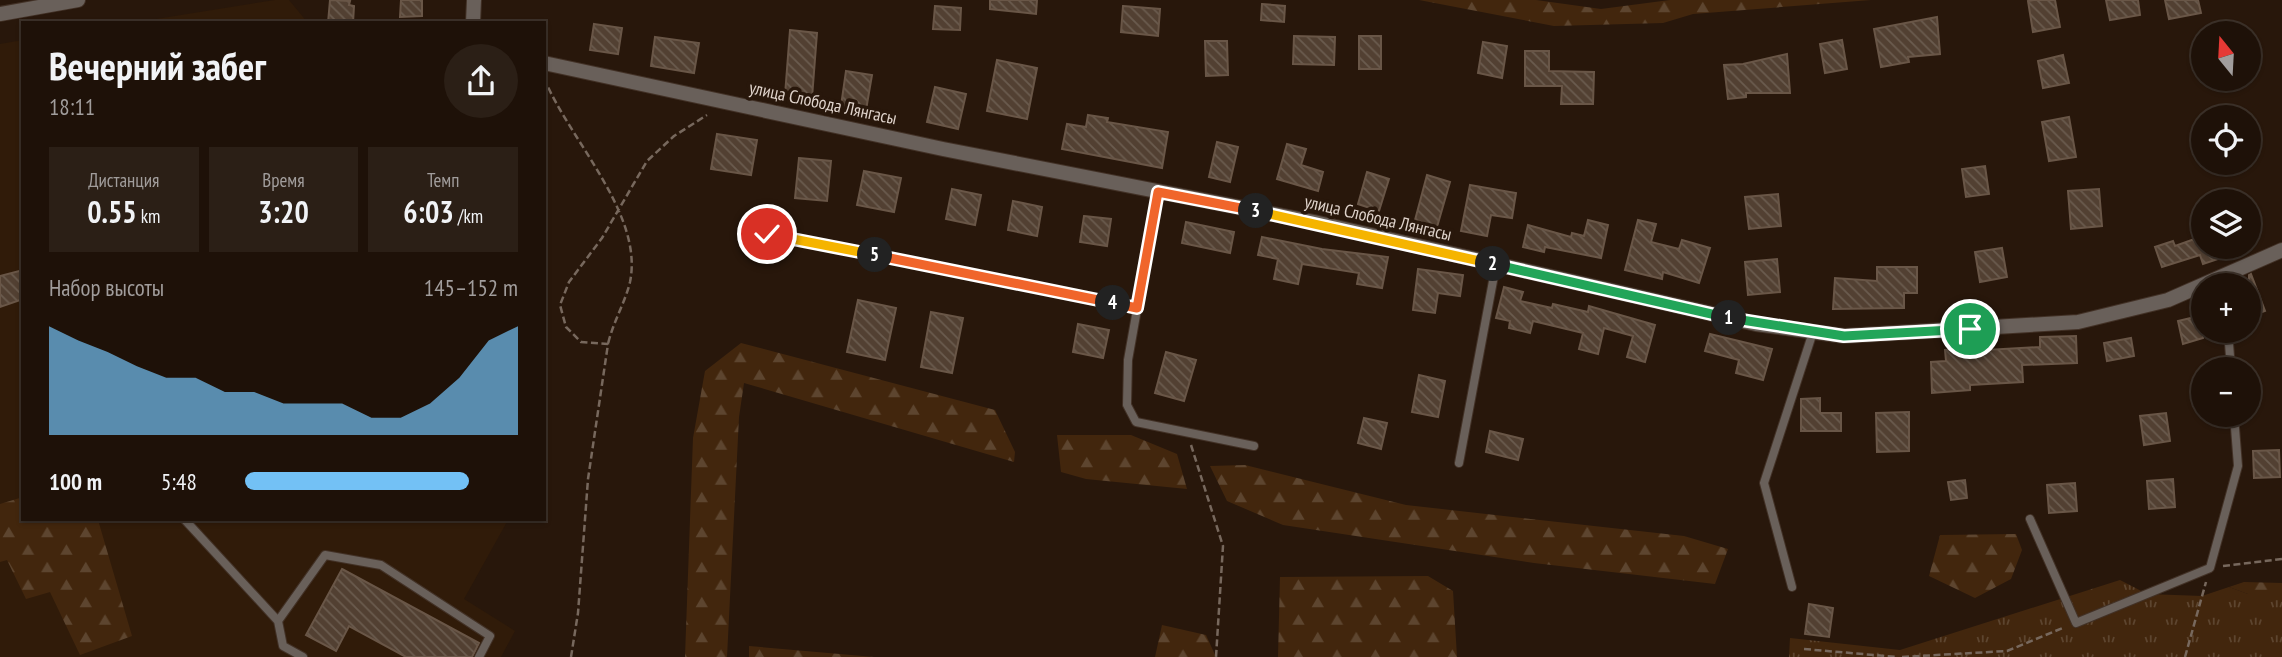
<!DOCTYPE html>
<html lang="ru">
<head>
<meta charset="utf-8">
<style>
	body { margin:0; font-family:"PT Sans Narrow",sans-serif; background:#2b1f16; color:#f1f3f6; height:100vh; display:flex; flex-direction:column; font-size:26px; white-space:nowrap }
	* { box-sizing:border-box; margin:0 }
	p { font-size:23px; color:#a19d9c }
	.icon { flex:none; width:38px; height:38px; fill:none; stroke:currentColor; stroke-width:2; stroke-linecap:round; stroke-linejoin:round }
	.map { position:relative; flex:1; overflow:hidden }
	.sheet { position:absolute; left:21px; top:21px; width:525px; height:500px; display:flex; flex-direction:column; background:#1e1108; border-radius:0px; box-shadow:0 2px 5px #0004,0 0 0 2px #3c3129 }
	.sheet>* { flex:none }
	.needle { width:46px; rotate:342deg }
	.controls { position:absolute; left:2191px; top:21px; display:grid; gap:14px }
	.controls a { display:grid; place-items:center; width:70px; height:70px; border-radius:50%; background:#1e1108; box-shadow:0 2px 5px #0004,0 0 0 2px #3c3129; font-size:35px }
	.pin { position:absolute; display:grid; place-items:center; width:60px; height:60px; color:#fff; margin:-30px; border:4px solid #fff; border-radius:50%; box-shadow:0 2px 7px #0007 }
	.km { position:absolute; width:35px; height:35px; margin:-18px; border-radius:50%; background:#222; color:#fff; font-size:19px; line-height:35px; text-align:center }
	.round { display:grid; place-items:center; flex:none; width:74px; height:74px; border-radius:37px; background:#2b1f16 }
	.headline { display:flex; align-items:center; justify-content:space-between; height:119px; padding:0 28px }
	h1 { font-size:38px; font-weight:700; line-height:52px }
	.metrics { display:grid; grid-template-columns:repeat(3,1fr); gap:10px; height:119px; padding:7px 28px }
	.metrics div { display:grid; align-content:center; border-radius:0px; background:#2b1f16; text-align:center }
	.metrics b { font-size:30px; font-weight:700 }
	.metrics small { font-size:19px; font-weight:400 }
	.metrics p { font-size:19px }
	.chart { height:196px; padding:14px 28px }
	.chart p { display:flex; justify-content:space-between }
	.chart svg { width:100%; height:126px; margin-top:7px; fill:#73c1f5; opacity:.7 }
	ul { padding:0 28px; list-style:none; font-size:23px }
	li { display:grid; grid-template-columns:112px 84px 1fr; align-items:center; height:52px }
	li i { height:18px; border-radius:9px; background:#73c1f5 }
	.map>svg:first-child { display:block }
</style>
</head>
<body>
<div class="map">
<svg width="2282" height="657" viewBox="0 0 2282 657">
	<defs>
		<pattern id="grass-tufts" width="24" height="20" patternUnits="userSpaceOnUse" patternTransform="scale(1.75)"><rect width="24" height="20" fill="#42260d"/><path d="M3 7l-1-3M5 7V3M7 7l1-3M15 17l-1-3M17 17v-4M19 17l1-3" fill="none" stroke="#5d452f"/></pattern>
		<pattern id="forest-firs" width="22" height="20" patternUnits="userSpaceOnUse" patternTransform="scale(1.75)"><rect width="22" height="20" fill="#42260d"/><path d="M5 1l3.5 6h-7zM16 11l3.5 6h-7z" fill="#5d452f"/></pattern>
		<pattern id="building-back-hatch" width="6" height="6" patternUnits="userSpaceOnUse" patternTransform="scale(1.75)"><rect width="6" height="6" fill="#524032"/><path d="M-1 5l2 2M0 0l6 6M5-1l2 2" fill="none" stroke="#6a5b4e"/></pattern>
	</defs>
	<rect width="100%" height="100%" fill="#28170b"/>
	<path fill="#301b09" d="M275 0H289L308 23H131Z
		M23 40V520H508L464 599 515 631 501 657H0V44Z"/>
	<path fill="url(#grass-tufts)" d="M2120 580 2147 594 2202 596 2229 587 2248 594H2282V657H1789L1790 638 1900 650Z"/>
	<path fill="url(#forest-firs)" d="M1419 0H1536L1601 9 1670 0H1871L1693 14 1663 23 1554 26Z
		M741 343 995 410 1015 452 1014 462 744 383 739 417 727 657H685L693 438 705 371Z
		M1057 435H1131L1177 454 1187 489 1086 479 1061 472Z
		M1245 465 1406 505 1684 536 1728 549 1715 584 1534 563 1283 525 1227 501 1210 466Z
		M23 497V520H98L132 636 80 655 50 592 26 599 7 560 0 562V504Z
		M2016 534 2022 550 2011 579 1975 598 1929 576 1940 535Z
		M1428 576 1453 591 1457 657H1278L1280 577Z
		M2244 582 2282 583V594H2248L2229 587Z
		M1162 625 1206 635 1216 657H1155Z
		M749 646 874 657H749Z"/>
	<path fill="url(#building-back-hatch)" stroke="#695647" stroke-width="2" d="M330 0 350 1 349 5 354 6 353 23H328Z
		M401 0H422V16L400 17Z
		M990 0H1037L1036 14 990 9Z
		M2034 0H2055L2060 27 2033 32 2028 1Z
		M2106 0H2138L2140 15 2110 20Z
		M2165 0H2198L2201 13 2169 19Z
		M1262 4 1285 6 1284 22 1261 20Z
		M935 6 961 8 960 30 933 29Z
		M1123 6 1160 9 1158 36 1121 32Z
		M1937 17 1940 54 1908 57 1909 62 1881 67 1874 29Z
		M594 24 622 28 618 54 590 50Z
		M790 30 817 33 812 98 785 95Z
		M1294 36 1335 37 1334 65 1293 64Z
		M1359 36H1381V69H1359Z
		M655 37 699 43 694 73 651 66Z
		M1842 40 1847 69 1825 73 1820 44Z
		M1205 41H1227L1228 75 1206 76Z
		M1483 42 1507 46 1502 78 1478 73Z
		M1525 51H1549V71L1594 72 1593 104H1561L1562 86H1525Z
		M1787 54 1790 93H1746V97L1728 99 1724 65 1743 64Z
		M2063 55 2069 83 2043 88 2038 61Z
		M997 60 1037 68 1027 119 987 111Z
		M846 71 872 75 866 110 841 106Z
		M935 87 966 94 958 129 927 122Z
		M1088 115 1108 118 1107 122 1168 132 1162 168 1062 149 1067 124 1086 127Z
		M2069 117 2076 157 2049 161 2042 122Z
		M717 134 757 140 751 175 711 169Z
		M1217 142 1238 147 1230 182 1209 177Z
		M1287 144 1306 149 1301 165 1323 172 1318 191 1277 179Z
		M799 158 831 161 827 201 795 198Z
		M1985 166 1989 194 1966 197 1962 169Z
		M864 171 901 178 894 212 857 205Z
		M1367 172 1389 179 1379 211 1358 204Z
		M1427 175 1450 182 1437 227 1415 220Z
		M1470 185 1516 193 1512 218 1491 215 1487 236 1461 231Z
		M952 189 981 195 975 225 946 219Z
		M2099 189 2102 226 2071 229 2068 191Z
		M1778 194 1781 226 1749 229 1745 197Z
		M1013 201 1042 207 1037 236 1008 230Z
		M1084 216 1111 219 1107 246 1080 242Z
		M1588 220 1608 225 1601 258 1545 247 1544 252 1523 247 1528 225 1571 237 1572 233 1584 236Z
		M1638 220 1656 224 1651 242 1679 249 1682 240 1710 248 1699 283 1663 272 1662 279 1625 270Z
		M1186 222 1234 232 1230 253 1182 243Z
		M2203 236V247L2248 249 2203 264 2200 255 2162 267 2155 247 2173 241 2175 246Z
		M1262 237 1322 249 1388 257 1382 288 1357 284 1359 273 1302 264 1298 284 1274 279 1278 259 1258 255Z
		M2002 248 2007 277 1980 282 1975 252Z
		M1777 259 1780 292 1748 295 1745 262Z
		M1877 267H1917V293H1904V308L1833 309 1835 278 1877 281Z
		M1418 269 1463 275 1460 296 1438 293 1435 313 1413 310Z
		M23 270V299L0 307V276Z
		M2251 274 2265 311 2249 317V275Z
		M1504 287 1523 292 1520 301 1552 308 1553 304 1588 312 1589 306 1655 325 1645 362 1627 357 1633 336 1604 328 1598 354 1579 349 1583 333 1533 321 1530 333 1509 328 1510 321 1496 318Z
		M858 300 896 308 885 360 847 352Z
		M931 312 963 318 952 373 921 367Z
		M2203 315V338L2183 344 2178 321Z
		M1078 324 1109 330 1103 358 1073 352Z
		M1710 334 1772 349 1763 380 1736 373 1739 360 1705 351Z
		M2076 336 2077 363 2022 365 2023 382 1970 385V390L1932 393 1931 362 1946 361 1945 350 1968 348V351L2040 347V337Z
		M2131 338 2134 356 2107 361 2104 343Z
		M1166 352 1196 360 1184 401 1155 393Z
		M1419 375 1445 381 1438 417 1412 412Z
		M1820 398V413H1841V431H1801V399Z
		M1909 412V451L1877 452 1876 413Z
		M2166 413 2170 441 2144 445 2140 416Z
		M1364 418 1387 423 1381 449 1358 443Z
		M1490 431 1523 439 1518 460 1486 452Z
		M2279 450 2280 477 2254 478 2253 451Z
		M2173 479 2175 507 2149 509 2147 481Z
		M1965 480 1967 498 1951 500 1948 482Z
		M2075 483 2077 511 2049 513 2047 485Z
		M342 569 479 643 472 657H406L349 626 336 651 306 635Z
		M1809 604 1833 608 1829 637 1805 634Z"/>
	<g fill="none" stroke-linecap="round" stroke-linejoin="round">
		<g stroke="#423126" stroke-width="10">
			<path id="service" d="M1158 192 1128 360 1127 405 1136 422 1254 446
				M767 234 1137 308
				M2228 331 2231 369
				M1459 463 1496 265
				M2030 519 2076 623 2210 568 2238 466 2234 415
				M185 520 278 621 283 646 303 657
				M1792 587 1764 483 1813 332
				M278 621 325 555 381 565 490 636 479 657"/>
		</g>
		<g stroke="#423126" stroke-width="16">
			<path id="minor" d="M473 23 474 0
				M544 63 943 149 1314 222 1756 324 1844 336 2078 322 2168 300 2282 250"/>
		</g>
		<g stroke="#423126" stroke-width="16">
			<path id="tertiary" d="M0 14 78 0"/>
		</g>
		<path stroke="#77685d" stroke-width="2.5" stroke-dasharray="7 3.5" stroke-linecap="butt" d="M544 78C570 141 644 214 630 282 625 303 613 322 608 344
			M1191 445 1223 546 1216 657
			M2223 566 2282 559
			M1804 649 1897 657
			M571 657 578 613 588 479 608 344 581 342 566 327 560 305 569 282 602 238 647 161 674 136 707 115
			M1902 657 2007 651 2065 627
			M2185 657 2206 582"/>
		<use href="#service" stroke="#69605a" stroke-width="8"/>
		<use href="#minor" stroke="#69605a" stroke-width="14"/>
		<use href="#tertiary" stroke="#69605a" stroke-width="14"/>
	</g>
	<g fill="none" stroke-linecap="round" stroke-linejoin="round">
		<g stroke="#fff" stroke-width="14">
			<path id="split-1" d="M1729 318 1844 336 1970 329"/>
		</g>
		<g stroke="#fff" stroke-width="14">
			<path id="split-2" d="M1493 264 1729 318"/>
		</g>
		<g stroke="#fff" stroke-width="14">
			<path id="split-3" d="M1256 211 1493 264"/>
		</g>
		<g stroke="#fff" stroke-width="14">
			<path id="split-4" d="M1113 303 1137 308 1158 192 1256 211"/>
		</g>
		<g stroke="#fff" stroke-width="14">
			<path id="split-5" d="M875 255 1113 303"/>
		</g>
		<g stroke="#fff" stroke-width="14">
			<path id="split-6" d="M767 234 875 255"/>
		</g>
		<use href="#split-1" stroke="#22a559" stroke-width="9"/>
		<use href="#split-2" stroke="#22a559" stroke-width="9"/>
		<use href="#split-3" stroke="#f5b400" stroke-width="9"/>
		<use href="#split-4" stroke="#f0652b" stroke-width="9"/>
		<use href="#split-5" stroke="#f0652b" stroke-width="9"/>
		<use href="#split-6" stroke="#f5b400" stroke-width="9"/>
	</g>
	<g text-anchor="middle" stroke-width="7" stroke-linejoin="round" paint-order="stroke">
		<g font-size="18" fill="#dfd3cb" stroke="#28170b">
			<text transform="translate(823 103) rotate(12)" y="6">улица Слобода Лянгасы</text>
			<text transform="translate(1378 218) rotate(13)" y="6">улица Слобода Лянгасы</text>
		</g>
	</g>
</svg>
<div class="controls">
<a><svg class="needle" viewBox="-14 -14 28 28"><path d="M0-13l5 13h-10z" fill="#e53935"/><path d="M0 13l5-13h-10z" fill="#a19d9c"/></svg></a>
<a><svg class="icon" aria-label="locate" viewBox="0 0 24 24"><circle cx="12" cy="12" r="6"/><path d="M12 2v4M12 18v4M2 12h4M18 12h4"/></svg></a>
<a><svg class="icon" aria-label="layers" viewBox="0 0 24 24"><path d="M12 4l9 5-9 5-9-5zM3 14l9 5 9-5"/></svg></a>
<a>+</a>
<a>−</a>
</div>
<div class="pin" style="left:1970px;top:329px;background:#1e9e55"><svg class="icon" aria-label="arrive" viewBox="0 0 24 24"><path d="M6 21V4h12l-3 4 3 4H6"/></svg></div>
<div class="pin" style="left:767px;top:234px;background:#d93025"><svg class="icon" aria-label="check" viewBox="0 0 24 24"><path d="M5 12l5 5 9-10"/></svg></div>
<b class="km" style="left:1729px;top:318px">1</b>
<b class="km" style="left:1493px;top:264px">2</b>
<b class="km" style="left:1256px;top:211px">3</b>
<b class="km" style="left:1113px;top:303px">4</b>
<b class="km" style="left:875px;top:255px">5</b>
<section class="sheet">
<div class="headline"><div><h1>Вечерний забег</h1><p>18:11</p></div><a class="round"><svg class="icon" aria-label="share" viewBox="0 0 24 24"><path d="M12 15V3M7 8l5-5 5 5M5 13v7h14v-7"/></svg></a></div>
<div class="metrics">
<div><p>Дистанция</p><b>0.55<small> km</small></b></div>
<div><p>Время</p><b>3:20</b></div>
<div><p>Темп</p><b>6:03<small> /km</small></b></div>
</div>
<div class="chart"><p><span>Набор высоты</span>145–152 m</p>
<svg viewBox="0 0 160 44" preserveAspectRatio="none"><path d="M0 44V6L10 11L20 15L30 20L40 24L50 24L60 29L70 29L80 33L90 33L100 33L110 38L120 38L130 33L140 24L150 11L160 6V44z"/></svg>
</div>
<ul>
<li><b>100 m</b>5:48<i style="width:82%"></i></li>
</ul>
</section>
</div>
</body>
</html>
